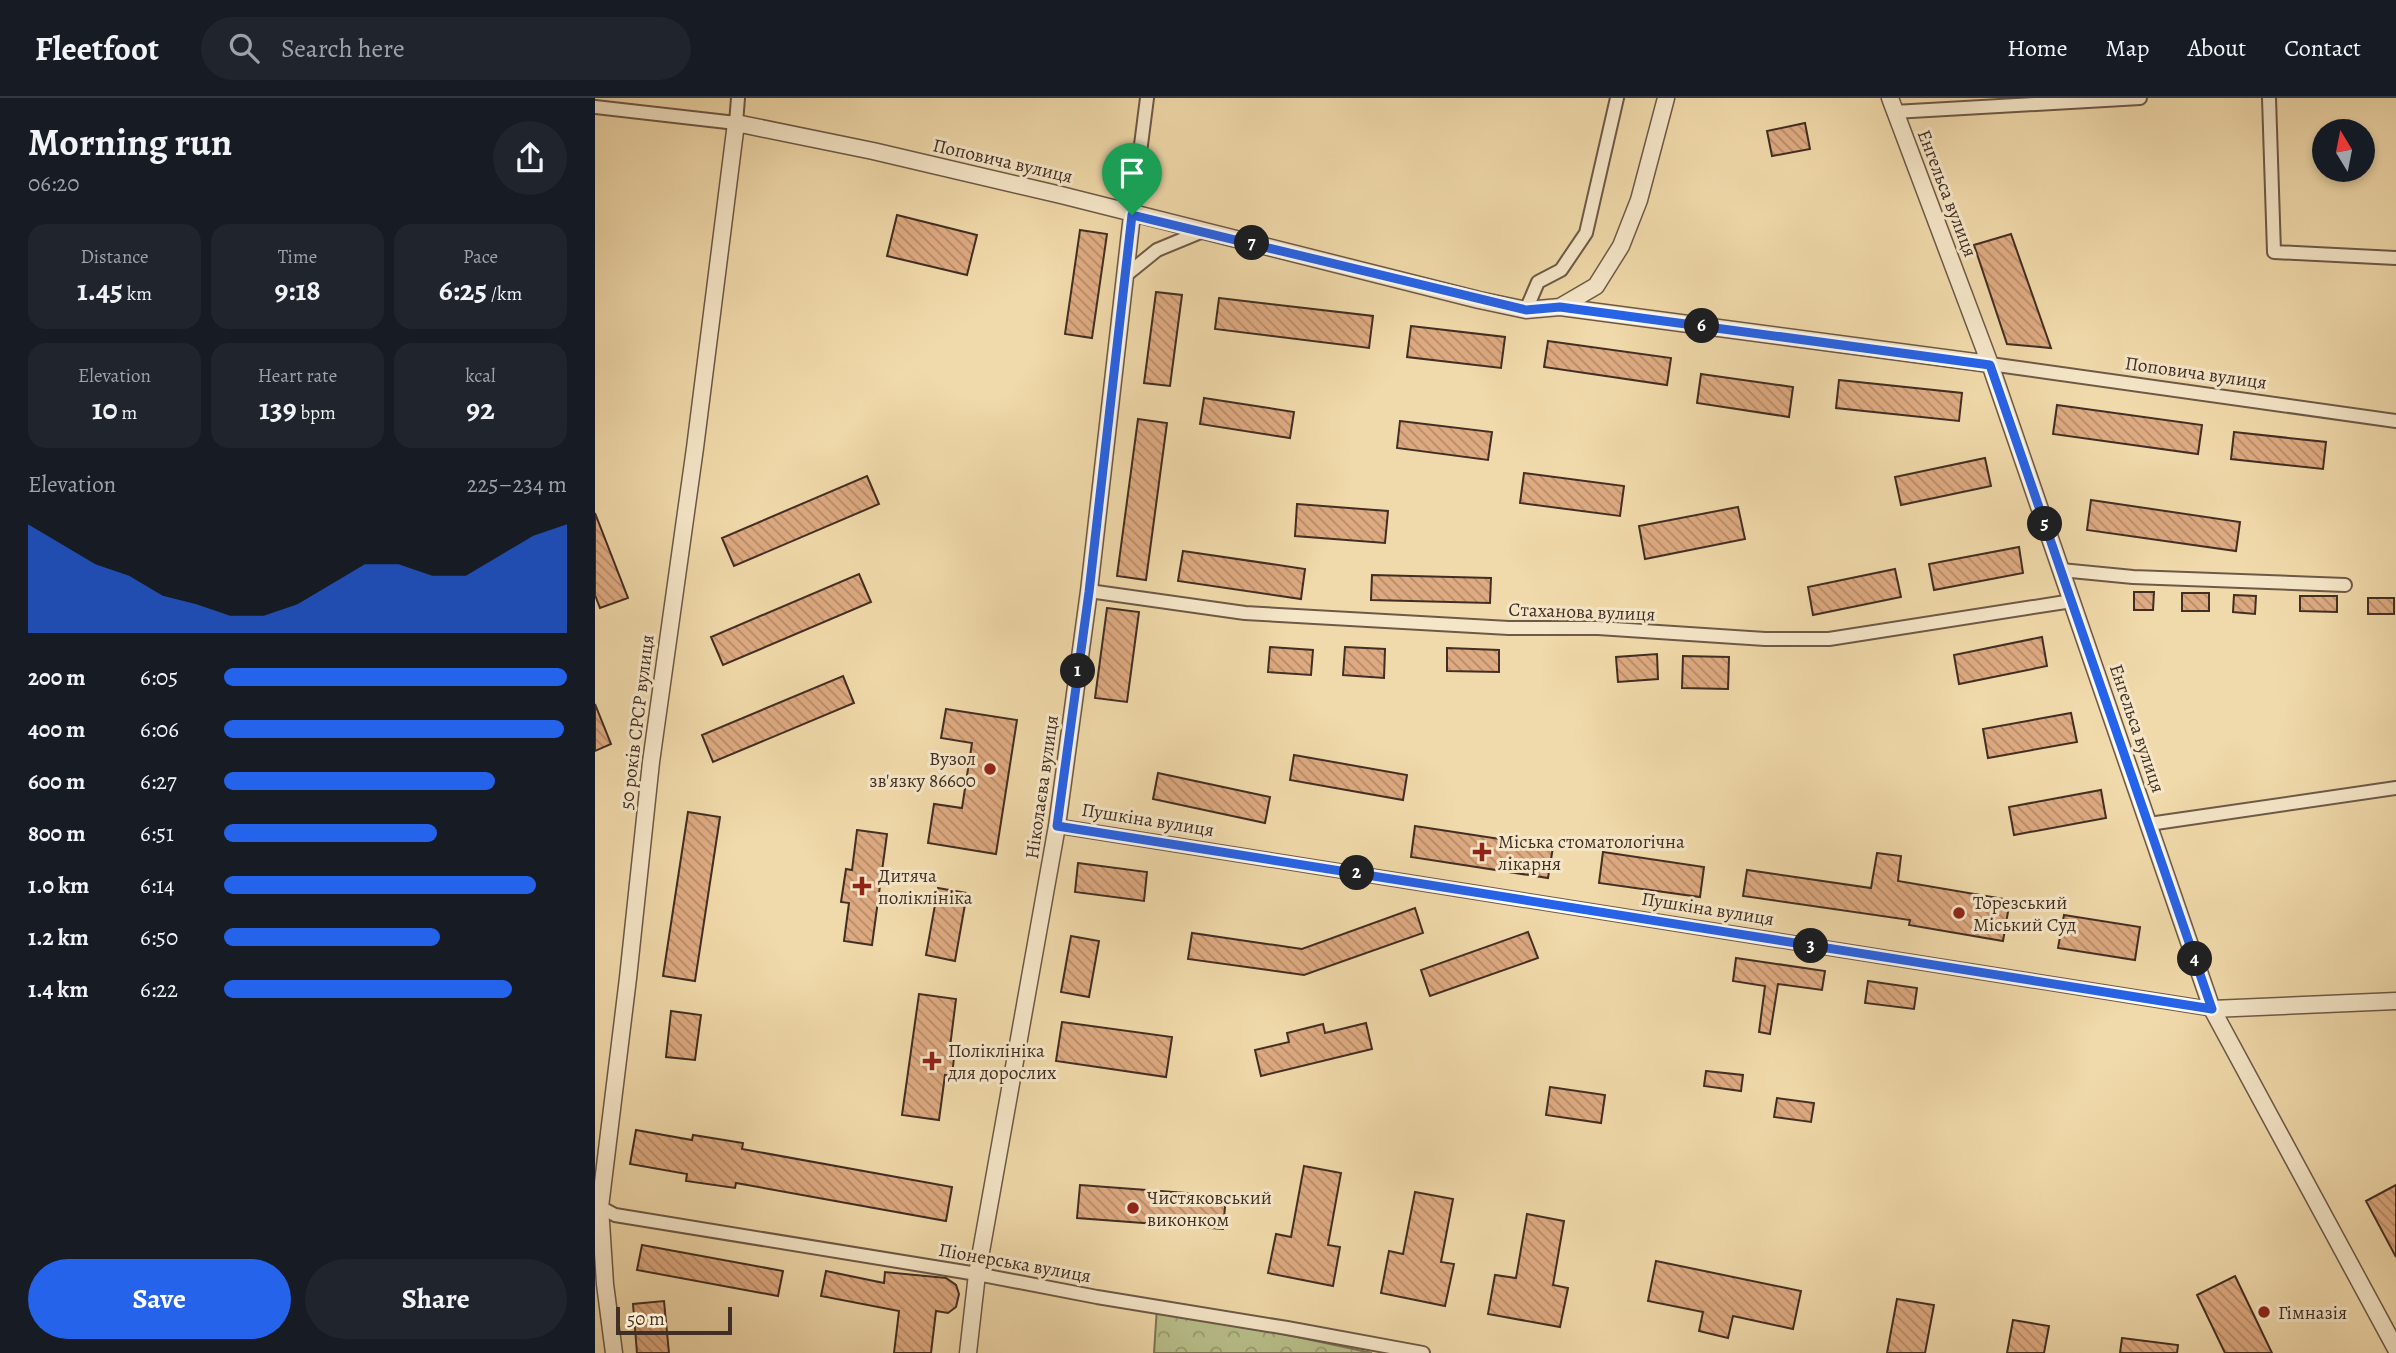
<!DOCTYPE html>
<html lang="en">
<head>
<meta charset="utf-8">
<style>
	body { margin:0; font-family:Alegreya,serif; background:#20242c; color:#f1f3f6; height:100vh; display:flex; flex-direction:column; font-size:26px; white-space:nowrap }
	* { box-sizing:border-box; margin:0 }
	p { font-size:23px; color:#9ea1a6 }
	.icon { flex:none; width:38px; height:38px; fill:none; stroke:currentColor; stroke-width:2; stroke-linecap:round; stroke-linejoin:round }
	.map { position:relative; flex:1; overflow:hidden }
	.details { display:flex; flex-direction:column; background:#171b24; width:595px }
	.details>* { flex:none }
	.needle { width:46px; rotate:350deg }
	.fabs { position:absolute; left:1717px; top:21px; display:grid; gap:14px }
	.fabs a { display:grid; place-items:center; width:63px; height:63px; border-radius:50%; background:#171b24; box-shadow:0 4px 10px #0003; font-size:35px }
	.scale { position:absolute; left:21px; bottom:18px; width:116px; box-sizing:border-box; padding-left:7px; border:4px solid #412e24; border-top:0; font-size:19px; line-height:24px; white-space:nowrap; color:#412e24; -webkit-text-stroke:5px #f5e6c8; paint-order:stroke }
	.pin { position:absolute; display:grid; place-items:center; width:60px; height:60px; color:#fff; margin:-72px -30px; border-radius:50% 50% 50% 0; rotate:-45deg; box-shadow:0 0 7px #0007 }
	.pin .icon { rotate:45deg }
	.km { position:absolute; width:35px; height:35px; margin:-18px; border-radius:50%; background:#222; color:#fff; font-size:19px; line-height:35px; text-align:center }
	.round { display:grid; place-items:center; flex:none; width:74px; height:74px; border-radius:37px; background:#20242c }
	.head { display:flex; align-items:center; justify-content:space-between; height:119px; padding:0 28px }
	h1 { font-size:38px; font-weight:700; line-height:52px }
	.figures { display:grid; grid-template-columns:repeat(3,1fr); gap:10px; height:119px; padding:7px 28px }
	.figures div { display:grid; align-content:center; border-radius:18px; background:#20242c; text-align:center }
	.figures b { font-size:30px; font-weight:700 }
	.figures small { font-size:19px; font-weight:400 }
	.figures p { font-size:19px }
	.chart { height:196px; padding:14px 28px }
	.chart p { display:flex; justify-content:space-between }
	.chart svg { width:100%; height:126px; margin-top:7px; fill:#2563eb; opacity:.7 }
	.action { display:flex; gap:14px; margin-top:auto; padding:14px 28px }
	.action a { flex:1; height:80px; border-radius:42px; background:#2563eb; color:#fff; font-size:28px; font-weight:700; line-height:80px; text-align:center }
	.action a+a { background:#20242c; color:#f1f3f6 }
	ul { padding:0 28px; list-style:none; font-size:23px }
	li { display:grid; grid-template-columns:112px 84px 1fr; align-items:center; height:52px }
	li i { height:18px; border-radius:9px; background:#2563eb }
	header { display:flex; align-items:center; gap:42px; box-sizing:border-box; height:98px; padding:0 35px; background:#171b24; border-bottom:2px solid #363941 }
	header strong { font-size:33px }
	nav { display:flex; gap:38px; margin-inline-start:auto; font-size:24px }
	.search { width:490px; height:63px; background:#20242c; display:flex; align-items:center; gap:18px; box-sizing:border-box; padding:0 24px; border-radius:38px; color:#9ea1a6; font-size:26px }
	main { display:flex; flex:1; min-height:0 }
	.map>svg:first-child { display:block }
</style>
</head>
<body>
<header>
<strong>Fleetfoot</strong>
<div class="search"><svg class="icon" aria-label="search" viewBox="0 0 24 24"><circle cx="10" cy="10" r="6"/><path d="M15 15l6 6"/></svg>Search here</div>
<nav><a>Home</a><a>Map</a><a>About</a><a>Contact</a></nav>
</header>
<main>
<section class="details">
<div class="head"><div><h1>Morning run</h1><p>06:20</p></div><a class="round"><svg class="icon" aria-label="share" viewBox="0 0 24 24"><path d="M12 15V3M7 8l5-5 5 5M5 13v7h14v-7"/></svg></a></div>
<div class="figures">
<div><p>Distance</p><b>1.45<small> km</small></b></div>
<div><p>Time</p><b>9:18</b></div>
<div><p>Pace</p><b>6:25<small> /km</small></b></div>
</div>
<div class="figures">
<div><p>Elevation</p><b>10<small> m</small></b></div>
<div><p>Heart rate</p><b>139<small> bpm</small></b></div>
<div><p>kcal</p><b>92</b></div>
</div>
<div class="chart"><p><span>Elevation</span>225–234 m</p>
<svg viewBox="0 0 160 44" preserveAspectRatio="none"><path d="M0 44V6L10 13L20 20L30 24L40 31L50 34L60 38L70 38L80 34L90 27L100 20L110 20L120 24L130 24L140 17L150 10L160 6V44z"/></svg>
</div>
<ul>
<li><b>200 m</b>6:05<i style="width:100%"></i></li>
<li><b>400 m</b>6:06<i style="width:99%"></i></li>
<li><b>600 m</b>6:27<i style="width:79%"></i></li>
<li><b>800 m</b>6:51<i style="width:62%"></i></li>
<li><b>1.0 km</b>6:14<i style="width:91%"></i></li>
<li><b>1.2 km</b>6:50<i style="width:63%"></i></li>
<li><b>1.4 km</b>6:22<i style="width:84%"></i></li>
</ul>
<div class="action"><a>Save</a><a>Share</a></div>
</section>
<div class="map">
<svg width="1801" height="1255" viewBox="0 0 1801 1255">
	<defs>
		<pattern id="forest-crowns" width="20" height="18" patternUnits="userSpaceOnUse" patternTransform="scale(1.75)"><rect width="20" height="18" fill="#b8bf8a"/><path d="M2 6a3 3 0 1 1 6 0M12 15a3 3 0 1 1 6 0" fill="none" stroke="#979c71"/></pattern>
		<pattern id="building-back-hatch" width="6" height="6" patternUnits="userSpaceOnUse" patternTransform="scale(1.75)"><rect width="6" height="6" fill="#deaa81"/><path d="M-1 5l2 2M0 0l6 6M5-1l2 2" fill="none" stroke="#b68b69"/></pattern>
	</defs>
	<rect width="100%" height="100%" fill="#f0d9aa"/>
	<filter id="stains"><feTurbulence type="fractalNoise" baseFrequency=".00286" numOctaves="4"/><feColorMatrix values="0 0 0 0 .2 0 0 0 0 .09 0 0 0 0 .02 0 0 0 .5 -.17"/></filter>
	<radialGradient id="worn" r=".72"><stop offset=".6" stop-color="#630" stop-opacity="0"/><stop offset="1" stop-color="#630" stop-opacity=".3"/></radialGradient>
	<path fill="url(#forest-crowns)" stroke="#7c7657" stroke-width="2" d="M562 1209 777 1255H559Z"/>
	<path fill="url(#building-back-hatch)" stroke="#412e24" stroke-width="2" d="M1210 25 1215 51 1177 58 1172 33Z
		M302 117 382 137 372 177 292 158Z
		M485 132 512 136 497 240 470 236Z
		M1416 136 1456 250 1412 246 1379 147Z
		M561 194 587 197 575 288 549 285Z
		M624 200 778 218 774 250 620 231Z
		M816 228 910 239 906 270 812 259Z
		M953 243 1076 260 1072 287 949 269Z
		M1106 276 1198 289 1194 319 1102 305Z
		M1244 282 1367 295 1364 323 1241 310Z
		M609 300 699 314 695 340 605 326Z
		M1462 307 1607 327 1603 356 1458 336Z
		M543 321 572 325 551 482 522 478Z
		M805 323 897 334 893 362 802 350Z
		M1639 334 1731 344 1728 371 1636 361Z
		M1390 360 1396 388 1306 407 1300 379Z
		M929 375 1029 388 1025 418 925 405Z
		M272 378 284 406 139 468 127 440Z
		M1496 402 1645 424 1641 453 1492 432Z
		M702 406 793 413 790 445 700 438Z
		M1143 409 1150 441 1050 461 1044 428Z
		M0 415 33 500 5 510 0 497Z
		M1424 449 1428 475 1339 492 1334 466Z
		M588 453 710 471 706 501 583 483Z
		M1300 471 1306 499 1218 517 1213 489Z
		M264 476 276 504 128 567 116 539Z
		M777 477 896 480 895 505 776 502Z
		M1539 494H1559L1558 512H1539Z
		M1587 495H1614V513H1587Z
		M1639 497 1661 498 1660 516 1638 514Z
		M1705 498H1742V514L1705 513Z
		M1773 500H1799V516H1773Z
		M512 510 544 514 532 604 500 600Z
		M1447 539 1452 568 1364 586 1359 557Z
		M675 549 718 552 716 577 673 574Z
		M750 549 790 551 789 580 748 577Z
		M852 550 904 552V574L852 573Z
		M1062 556 1063 581 1023 584 1021 559Z
		M1088 558 1134 559 1133 591 1087 590Z
		M248 578 259 605 118 664 107 637Z
		M0 606 16 646 0 653Z
		M351 611 422 622 401 756 333 745 339 706 367 710 377 645 346 640Z
		M1476 615 1482 644 1393 660 1388 631Z
		M699 657 812 677 808 702 695 682Z
		M563 675 675 699 670 725 558 701Z
		M1506 692 1511 720 1419 737 1414 709Z
		M93 714 125 719 100 883 68 878Z
		M820 728 958 749 953 780 816 759Z
		M262 732 292 736 277 847 249 843 254 805 246 804 251 771 257 772Z
		M1008 754 1109 769 1105 799 1004 785Z
		M1282 755 1306 758 1303 783 1415 802 1408 843 1314 827 1315 822 1148 798 1152 772 1276 790Z
		M483 765 552 774 549 803 480 794Z
		M343 790 372 795 360 863 331 857Z
		M820 810 828 835 709 877 593 861 597 835 707 851Z
		M1469 817 1545 829 1540 862 1463 850Z
		M933 834 943 860 835 898 826 872Z
		M476 838 504 843 494 899 466 894Z
		M1141 860 1230 873 1227 892 1183 886 1175 936 1164 934 1170 888 1138 883Z
		M1273 883 1322 890 1319 911 1270 905Z
		M324 896 361 901 355 949 360 950 357 978 350 977 344 1022 307 1017Z
		M76 913 106 917 100 962 71 959Z
		M467 924 577 939 571 979 461 963Z
		M771 925 777 951 666 978 660 952 694 944 692 935 728 926 730 935Z
		M1111 973 1148 977 1146 993 1109 988Z
		M955 989 1010 997 1006 1025 951 1017Z
		M1182 1000 1219 1005 1216 1024 1179 1019Z
		M41 1032 97 1042 98 1037 148 1045 147 1051 357 1089 351 1123 141 1085 140 1090 91 1083 92 1076 35 1066Z
		M709 1068 746 1075 733 1147 745 1149 738 1188 673 1175 681 1136 696 1139Z
		M485 1087 631 1098 628 1131 482 1120Z
		M1801 1087V1159L1771 1103Z
		M820 1094 858 1101 846 1164 859 1166 850 1208 786 1195 794 1153 808 1156Z
		M932 1116 969 1123 958 1187 973 1190 965 1229 893 1216 900 1177 921 1180Z
		M47 1147 188 1173 183 1198 42 1172Z
		M1061 1163 1206 1193 1198 1231 1138 1218 1133 1240 1104 1233 1108 1214 1053 1203Z
		M231 1173 289 1185 290 1174 351 1180 361 1187 364 1196 361 1209 353 1215 341 1213 336 1255H299L304 1213 226 1198Z
		M1640 1178 1677 1255H1630L1602 1197Z
		M1302 1201 1339 1207 1330 1255H1292Z
		M69 1203 74 1255H42L38 1206Z
		M1418 1222 1454 1228 1449 1255H1412Z
		M1527 1240 1583 1247 1582 1255H1525Z"/>
	<g fill="none" stroke-linecap="round" stroke-linejoin="round">
		<g stroke="#6d5946" stroke-width="16">
			<path id="minor" d="M1674 0 1679 154 1801 160
				M0 9 141 25 143 0
				M1299 14 1545 0
				M537 117 552 0
				M531 177 562 152 608 133
				M931 212 943 184 966 172 991 135 1022 0
				M1395 266 1801 323
				M1466 472 1538 479 1750 487
				M494 493 650 515 914 530H1003L1170 541H1234L1477 503
				M1554 726 1801 690
				M462 728 1617 911
				M5 1109 20 1117 382 1176 502 1199 692 1230 828 1255"/>
		</g>
		<g stroke="#6d5946" stroke-width="19">
			<path id="tertiary" d="M1295 0 1395 266 1617 911 1801 1251
				M965 209 1001 188 1026 148 1044 102 1071 0
				M1617 911 1801 903
				M19 1255 10 1186 5 1109 33 880 56 664 100 350 141 25 278 53 466 97 884 202 931 212 965 209 1395 266
				M373 1255 382 1176 462 728 494 493 537 117"/>
		</g>
		<use href="#minor" stroke="#f5e6c8" stroke-width="12"/>
		<use href="#tertiary" stroke="#f5e6c8" stroke-width="16"/>
	</g>
	<g fill="none" stroke-linecap="round" stroke-linejoin="round">
		<g stroke="#fff" stroke-width="14">
			<path id="route" d="M537 117 931 212 965 209 1395 267 1617 911 462 728 494 494Z"/>
		</g>
		<use href="#route" stroke="#2563eb" stroke-width="9"/>
	</g>
	<g fill="#8f2418" stroke="#f5e6c8" stroke-width="2.5">
		<circle cx="395" cy="671" r="7"/>
		<path d="M883.5 743.5h7v7h7v7h-7v7h-7v-7h-7v-7h7z"/>
		<path d="M263.5 777.5h7v7h7v7h-7v7h-7v-7h-7v-7h7z"/>
		<circle cx="1364" cy="815" r="7"/>
		<path d="M333.5 952.5h7v7h7v7h-7v7h-7v-7h-7v-7h7z"/>
		<circle cx="538" cy="1110" r="7"/>
		<circle cx="1669" cy="1214" r="7"/>
	</g>
	<g text-anchor="middle" stroke-width="6" stroke-linejoin="round" paint-order="stroke">
		<g font-size="19" fill="#412e24" stroke="#f5e6c8">
			<text transform="translate(408 62) rotate(13)" y="7">Поповича вулиця</text>
			<text transform="translate(1353 95) rotate(69)" y="7">Енгельса вулиця</text>
			<text transform="translate(1601 274) rotate(8)" y="7">Поповича вулиця</text>
			<text transform="translate(987 513) rotate(2)" y="7">Стаханова вулиця</text>
			<text transform="translate(41 624) rotate(-83)" y="7">50 років СРСР вулиця</text>
			<text transform="translate(1543 630) rotate(71)" y="7">Енгельса вулиця</text>
			<text transform="translate(446 689) rotate(-82)" y="7">Ніколаєва вулиця</text>
			<text transform="translate(553 721) rotate(9)" y="7">Пушкіна вулиця</text>
			<text transform="translate(1113 810) rotate(9)" y="7">Пушкіна вулиця</text>
			<text transform="translate(420 1164) rotate(10)" y="7">Піонерська вулиця</text>
		</g>
		<g font-size="19" fill="#412e24" stroke="#f5e6c8" text-anchor="start">
			<text x="381" y="667" text-anchor="end">Вузол<tspan x="381" dy="22">зв'язку 86600</tspan></text>
			<text x="903" y="750">Міська стоматологічна<tspan x="903" dy="22">лікарня</tspan></text>
			<text x="283" y="784">Дитяча<tspan x="283" dy="22">поліклініка</tspan></text>
			<text x="1378" y="811">Торезський<tspan x="1378" dy="22">Міський Суд</tspan></text>
			<text x="353" y="959">Поліклініка<tspan x="353" dy="22">для дорослих</tspan></text>
			<text x="552" y="1106">Чистяковський<tspan x="552" dy="22">виконком</tspan></text>
			<text x="1683" y="1221">Гімназія</text>
		</g>
	</g>
	<rect width="100%" height="100%" filter="url(#stains)"/>
	<rect width="100%" height="100%" fill="url(#worn)"/>
</svg>
<div class="fabs">
<a><svg class="needle" viewBox="-14 -14 28 28"><path d="M0-13l5 13h-10z" fill="#e53935"/><path d="M0 13l5-13h-10z" fill="#9ea1a6"/></svg></a>
</div>
<div class="scale">50 m</div>
<div class="pin" style="left:537px;top:117px;background:#1e9e55"><svg class="icon" aria-label="arrive" viewBox="0 0 24 24"><path d="M6 21V4h12l-3 4 3 4H6"/></svg></div>
<b class="km" style="left:483px;top:573px">1</b>
<b class="km" style="left:762px;top:775px">2</b>
<b class="km" style="left:1216px;top:848px">3</b>
<b class="km" style="left:1600px;top:861px">4</b>
<b class="km" style="left:1450px;top:426px">5</b>
<b class="km" style="left:1107px;top:228px">6</b>
<b class="km" style="left:657px;top:145px">7</b>
</div>
</main>
</body>
</html>
